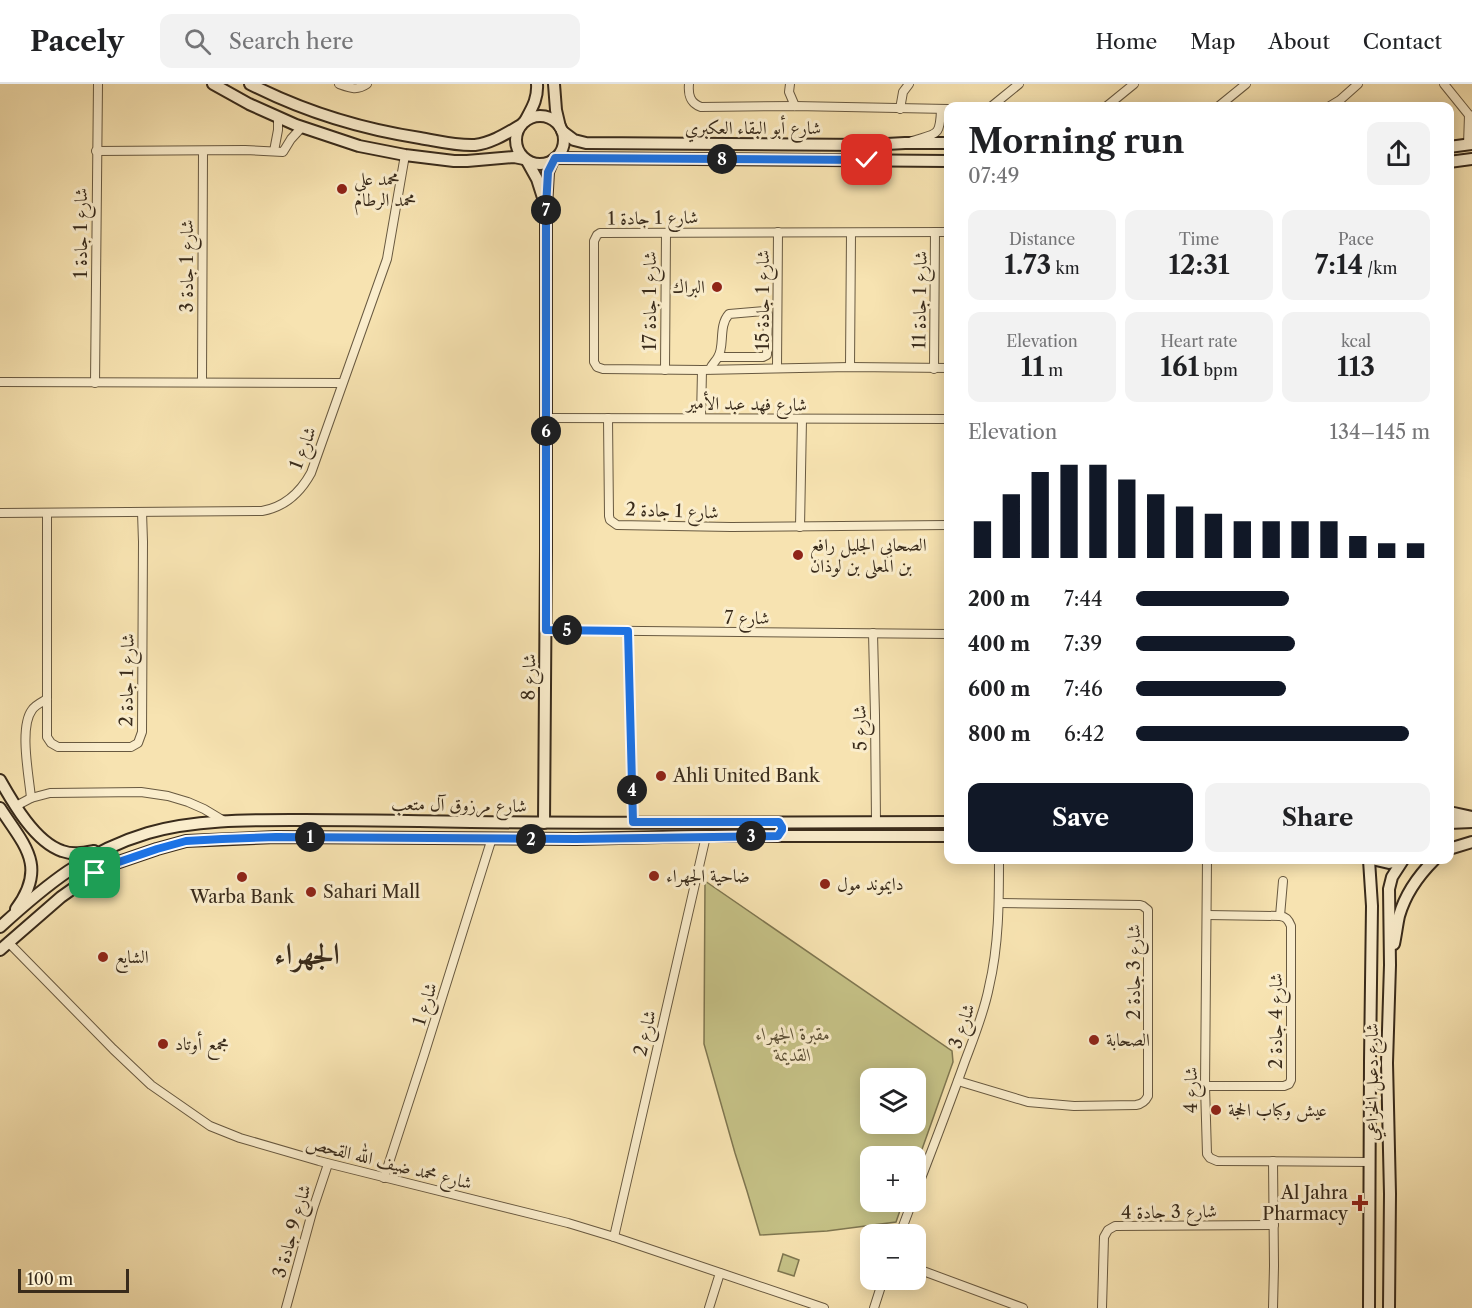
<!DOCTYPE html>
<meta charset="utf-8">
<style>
:root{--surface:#fff;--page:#f2f2f2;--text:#202124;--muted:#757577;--line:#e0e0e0;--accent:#111827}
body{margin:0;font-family:"Libre Caslon Text",Amiri,serif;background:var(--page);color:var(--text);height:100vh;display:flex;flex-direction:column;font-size:22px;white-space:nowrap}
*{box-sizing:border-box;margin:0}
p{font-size:20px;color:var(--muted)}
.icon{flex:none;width:33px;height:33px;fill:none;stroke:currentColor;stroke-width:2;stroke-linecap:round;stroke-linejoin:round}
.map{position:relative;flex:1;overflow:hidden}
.details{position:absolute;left:944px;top:18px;width:510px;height:762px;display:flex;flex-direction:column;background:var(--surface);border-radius:12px;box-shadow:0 3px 15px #0003}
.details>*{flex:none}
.tools{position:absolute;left:860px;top:984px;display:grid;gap:12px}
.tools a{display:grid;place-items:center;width:66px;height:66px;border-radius:12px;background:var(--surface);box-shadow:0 3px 15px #0003;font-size:30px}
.scale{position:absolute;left:18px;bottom:15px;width:111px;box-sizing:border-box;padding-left:6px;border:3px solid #392b1b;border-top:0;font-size:16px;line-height:21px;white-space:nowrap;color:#392b1b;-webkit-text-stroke:4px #faedcc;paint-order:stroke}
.pin{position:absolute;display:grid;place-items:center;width:51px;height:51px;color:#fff;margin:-26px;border-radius:12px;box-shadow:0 3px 9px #0006}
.km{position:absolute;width:30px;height:30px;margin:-15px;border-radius:50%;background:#222;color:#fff;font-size:16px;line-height:30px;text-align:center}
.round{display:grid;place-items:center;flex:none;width:63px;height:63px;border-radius:12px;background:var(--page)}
.headline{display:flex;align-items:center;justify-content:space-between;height:102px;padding:0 24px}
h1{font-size:33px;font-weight:800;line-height:45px}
.figures{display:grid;grid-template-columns:repeat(3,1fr);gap:9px;height:102px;padding:6px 24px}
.figures div{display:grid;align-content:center;border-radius:12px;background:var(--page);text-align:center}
.figures b{font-size:26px;font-weight:800}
.figures small{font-size:16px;font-weight:400}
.figures p{font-size:16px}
.chart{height:168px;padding:12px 24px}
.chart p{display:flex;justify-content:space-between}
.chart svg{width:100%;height:108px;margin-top:6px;stroke:var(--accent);stroke-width:6}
.action{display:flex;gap:12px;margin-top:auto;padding:12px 24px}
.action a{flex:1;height:69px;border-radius:12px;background:var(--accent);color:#fff;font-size:24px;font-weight:800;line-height:69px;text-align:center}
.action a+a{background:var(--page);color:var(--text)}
ul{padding:0 24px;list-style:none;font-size:20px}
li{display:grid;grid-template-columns:96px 72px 1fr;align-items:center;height:45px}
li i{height:15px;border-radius:8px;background:var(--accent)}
header{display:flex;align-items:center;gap:36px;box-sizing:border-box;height:84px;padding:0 30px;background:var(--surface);border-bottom:2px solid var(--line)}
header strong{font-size:28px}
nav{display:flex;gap:33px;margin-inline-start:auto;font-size:21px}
.search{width:420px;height:54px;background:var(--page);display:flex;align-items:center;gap:15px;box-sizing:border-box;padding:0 21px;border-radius:12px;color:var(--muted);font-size:22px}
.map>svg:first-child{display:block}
.green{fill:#c5c186;stroke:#7f7650;stroke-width:1.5;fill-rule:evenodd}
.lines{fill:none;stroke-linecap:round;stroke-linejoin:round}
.street-casing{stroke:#685940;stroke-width:10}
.secondary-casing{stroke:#392b1b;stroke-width:14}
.street{stroke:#faedcc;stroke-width:8}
.secondary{stroke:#faedcc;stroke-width:10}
.route-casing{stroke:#fff;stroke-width:12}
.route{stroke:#1a73e8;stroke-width:8}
.poi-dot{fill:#8f2418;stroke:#faedcc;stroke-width:2}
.labels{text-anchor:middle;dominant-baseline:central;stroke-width:6;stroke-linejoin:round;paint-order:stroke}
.street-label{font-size:18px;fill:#392b1b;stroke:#faedcc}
.poi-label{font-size:18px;fill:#392b1b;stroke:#faedcc;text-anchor:start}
.park-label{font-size:18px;font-style:italic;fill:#5c5036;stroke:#faedcc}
.town-label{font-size:30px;font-weight:bold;fill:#392b1b;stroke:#faedcc}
</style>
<header>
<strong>Pacely</strong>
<div class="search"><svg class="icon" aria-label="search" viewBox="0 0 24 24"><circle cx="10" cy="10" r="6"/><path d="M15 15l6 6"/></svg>Search here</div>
<nav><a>Home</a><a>Map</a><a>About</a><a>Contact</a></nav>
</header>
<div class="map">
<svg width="1472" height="1224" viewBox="0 0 1472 1224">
<rect width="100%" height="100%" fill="#f7e3b1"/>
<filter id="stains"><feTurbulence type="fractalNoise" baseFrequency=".00333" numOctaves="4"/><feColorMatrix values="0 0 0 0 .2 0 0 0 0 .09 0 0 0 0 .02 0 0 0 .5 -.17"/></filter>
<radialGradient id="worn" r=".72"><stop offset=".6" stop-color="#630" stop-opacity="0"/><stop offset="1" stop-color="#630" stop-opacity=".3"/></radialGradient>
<g class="green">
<path d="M 705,797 L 952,967 L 953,978 L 915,1085 L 915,1072 L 870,1072 L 870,1118 L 903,1118 L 896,1138 L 827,1147 L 760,1151 L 747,1107 L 735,1069 L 704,960 ZM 870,994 L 915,994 L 915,1040 L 870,1040 Z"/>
<path d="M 783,1170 L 799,1176 L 794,1192 L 778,1187 Z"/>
</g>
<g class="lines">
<defs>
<g id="street">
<path d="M 339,0 C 350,4 357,7 367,0"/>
<path d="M 689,0 C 688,11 690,19 701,23 L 795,22 L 948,25"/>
<path d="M 790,0 L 789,8 L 795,22"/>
<path d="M 1444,0 L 1469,31 L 1472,33"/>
<path d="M 992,22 L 1019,0"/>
<path d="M 1107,22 L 1134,0"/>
<path d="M 1219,22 L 1246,0"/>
<path d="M 1330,22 L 1340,16 L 1358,0"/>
<path d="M 900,25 L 903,8 L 909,0"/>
<path d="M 912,57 C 937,49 940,53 941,26"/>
<path d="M 1468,61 L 1469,31"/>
<path d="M 96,67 L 245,66 L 283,68 L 291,55 L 302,43"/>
<path d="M 274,67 L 278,46 L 278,34"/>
<path d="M 948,148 L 600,149 L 597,151 L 594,157 L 594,278 L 597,283 L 603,285 L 702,286 L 850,283 L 948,284"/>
<path d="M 850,283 L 851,149"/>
<path d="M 777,284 L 778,148"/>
<path d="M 710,285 C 712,280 716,277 718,273 C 725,262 718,242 729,230 L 765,227 L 768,230 L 767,271 L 763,273 L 719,273"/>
<path d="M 934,285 L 935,148"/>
<path d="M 665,286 L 666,149"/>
<path d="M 0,298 C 114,299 228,298 342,299"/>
<path d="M 202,298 L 203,67"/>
<path d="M 95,299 L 98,0"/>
<path d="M 546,334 L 948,335"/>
<path d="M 608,334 L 609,432 L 610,436 L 617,441 L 731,443 L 948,441"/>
<path d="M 701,334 L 702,286"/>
<path d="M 0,429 L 262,427 C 285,423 300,409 311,389 L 387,175 L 405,71"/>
<path d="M 47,429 L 47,653 L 51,659 L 58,663 L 131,663 L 138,659 L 142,648 L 143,458 L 142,428"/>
<path d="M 800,443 L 802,335"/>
<path d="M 546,546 L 948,550"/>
<path d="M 628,547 L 633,738"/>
<path d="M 873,549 L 875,631 L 876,738"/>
<path d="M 31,714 C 29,692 19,643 32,626 C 35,621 42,618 47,615"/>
<path d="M 16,722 L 31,714 L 50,709 L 141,708 L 168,712 L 188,718 L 204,725 L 224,737"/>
<path d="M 1207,776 L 1205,1002 L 1207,1070 L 1210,1074 L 1217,1077 L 1370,1078"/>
<path d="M 1280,832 L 1283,797"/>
<path d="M 8,858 L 113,965 L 151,1001 L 210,1042 L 240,1054 L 319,1077 L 568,1139 L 614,1153 L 824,1224"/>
<path d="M 958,997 L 1028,1018 L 1074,1022 L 1136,1021 C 1142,1020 1145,1018 1148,1012 L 1148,826 L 1143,822 L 1140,821 L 999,819"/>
<path d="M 1205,1002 L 1284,1002 L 1289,1000 L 1291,996 L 1291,842 C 1288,835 1286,833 1280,832 L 1207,831"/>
<path d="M 384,1094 L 424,971 L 492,754"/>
<path d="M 915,1110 C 932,1066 949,1022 965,977 C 974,953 984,929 989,903 C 999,861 999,818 999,776"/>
<path d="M 900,1150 L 912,1118"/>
<path d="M 614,1153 L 706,752"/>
<path d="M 915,1184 L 1023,1224"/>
<path d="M 286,1224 L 313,1125 L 328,1080"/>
<path d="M 709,1224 L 720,1189"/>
<path d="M 874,1224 L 883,1196"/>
<path d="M 1102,1224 L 1104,1153 L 1108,1146 L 1115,1142 L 1274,1141"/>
<path d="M 1273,1224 L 1274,1182 L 1273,1077"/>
</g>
<g id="secondary">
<path d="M 213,0 L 249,20 L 296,41 L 359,62 L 405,71 L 454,77 L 467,77 L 514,73 L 524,75"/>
<path d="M 250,0 C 303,27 361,45 420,54 C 438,57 457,62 475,61 C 492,59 507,49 521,41"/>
<path d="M 554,0 L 556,26 L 560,43"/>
<circle cx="540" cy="56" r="24"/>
<path d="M 525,37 C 532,24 538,15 537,0"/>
<path d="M 562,47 L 574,56 L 586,59 L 868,61 L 905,59 L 948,59"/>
<path d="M 1449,63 L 1472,60"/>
<path d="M 555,74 L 948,77"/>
<path d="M 527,77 L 537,95 L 544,117"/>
<path d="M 1449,78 L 1472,75"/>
<path d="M 0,696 C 13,719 35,758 62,767 C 73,771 83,769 94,767"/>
<path d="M 0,724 C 24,761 48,782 16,825"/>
<path d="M 1449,728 L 1472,733"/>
<path d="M 544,739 L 546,467 L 546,123 L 548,88 L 553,76"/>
<path d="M 1449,739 L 1472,738"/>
<path d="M 1449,765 L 1472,758"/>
<path d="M 1376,776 L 1389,779 L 1402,776"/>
<path d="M 0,843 C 46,801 87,767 148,749 C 197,735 253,736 304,736 C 360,736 416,737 471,738 C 630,740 789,738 948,738"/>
<path d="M 1394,860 C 1396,851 1397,841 1399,832 C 1405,811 1419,791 1434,776"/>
<path d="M 0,866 L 61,813 L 95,789 L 113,780 L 157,765 L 186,757 L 276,753 L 576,755 L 706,752 L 948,752"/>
<path d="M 1369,1224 L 1370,977 L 1372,822 L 1369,776"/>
<path d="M 1389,1224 L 1390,1110 L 1387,979 L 1390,881 L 1389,805 L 1392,793 L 1403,776"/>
</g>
</defs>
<use href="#street" class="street-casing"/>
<use href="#secondary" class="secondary-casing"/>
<use href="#street" class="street"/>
<use href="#secondary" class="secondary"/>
</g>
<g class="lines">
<defs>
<path id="route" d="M 95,789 L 113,780 L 157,765 L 186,757 L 222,755 L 276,753 L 576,755 L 778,752 L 782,746 L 782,743 L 779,738 L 633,738 L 628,547 L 546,546 L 546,123 L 548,88 L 555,74 L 563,74 L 867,76"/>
</defs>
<use href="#route" class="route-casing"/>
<use href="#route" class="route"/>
</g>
<g class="poi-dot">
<circle cx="342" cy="105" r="6"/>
<circle cx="717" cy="203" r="6"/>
<circle cx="798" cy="471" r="6"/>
<circle cx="661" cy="692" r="6"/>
<circle cx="654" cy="792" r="6"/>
<circle cx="242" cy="793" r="6"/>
<circle cx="825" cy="800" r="6"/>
<circle cx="311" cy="808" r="6"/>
<circle cx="103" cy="873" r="6"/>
<circle cx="1094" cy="956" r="6"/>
<circle cx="163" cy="960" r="6"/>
<circle cx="1216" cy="1026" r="6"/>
<path d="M1357 1110h6v6h6v6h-6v6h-6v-6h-6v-6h6z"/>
</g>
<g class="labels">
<g class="street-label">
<text x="753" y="44">شارع أبو البقاء العكبري</text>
<text transform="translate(653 134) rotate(-1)">شارع 1 جادة 1</text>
<text transform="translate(81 149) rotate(-90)">شارع 1 جادة 1</text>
<text transform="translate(187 182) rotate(-90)">شارع 1 جادة 3</text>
<text transform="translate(763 216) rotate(-90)">شارع 1 جادة 15</text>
<text transform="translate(920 216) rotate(-89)">شارع 1 جادة 11</text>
<text transform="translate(650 217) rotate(-90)">شارع 1 جادة 17</text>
<text transform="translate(747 320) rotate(1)">شارع فهد عبد الأمير</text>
<text transform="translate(303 364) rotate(-69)">شارع 1</text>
<text transform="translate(672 427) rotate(2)">شارع 1 جادة 2</text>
<text x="747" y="534">شارع 7</text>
<text transform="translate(529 593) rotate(-89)">شارع 8</text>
<text transform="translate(127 596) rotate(-89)">شارع 1 جادة 2</text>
<text transform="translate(860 644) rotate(-91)">شارع 5</text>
<text transform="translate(459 721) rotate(1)">شارع مرزوق آل متعب</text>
<text transform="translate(1134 888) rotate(-90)">شارع 3 جادة 2</text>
<text transform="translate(425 920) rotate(-73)">شارع 1</text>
<text transform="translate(1276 937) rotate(-90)">شارع 4 جادة 2</text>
<text transform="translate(962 942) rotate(-71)">شارع 3</text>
<text transform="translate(645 949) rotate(-77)">شارع 2</text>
<text transform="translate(1372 998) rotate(-90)">شارع دعبل الخزاعي</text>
<text transform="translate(1191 1006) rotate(-90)">شارع 4</text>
<text transform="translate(389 1079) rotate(14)">شارع محمد ضيف الله القحص</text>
<text transform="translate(1169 1128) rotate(-1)">شارع 3 جادة 4</text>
<text transform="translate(292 1147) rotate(-74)">شارع 9 جادة 3</text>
</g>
<g class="poi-label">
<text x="354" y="95">محمد علي<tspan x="354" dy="21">محمد الرطام</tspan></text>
<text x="705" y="203" text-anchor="end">البراك</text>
<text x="810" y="461">الصحابي الجليل رافع<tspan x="810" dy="21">بن المعلى بن لوذان</tspan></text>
<text x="673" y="692">Ahli United Bank</text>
<text x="666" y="792">ضاحية الجهراء</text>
<text x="837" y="800">دايموند مول</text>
<text x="323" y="808">Sahari Mall</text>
<text x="242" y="813" text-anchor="middle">Warba Bank</text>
<text x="115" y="873">الشايع</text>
<text x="1106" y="956">الصحابة</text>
<text x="175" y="960">مجمع أوتاد</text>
<text x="1228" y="1026">عيش وكباب الحجة</text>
<text x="1348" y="1109" text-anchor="end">Al Jahra<tspan x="1348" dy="21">Pharmacy</tspan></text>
</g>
<g class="park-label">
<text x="793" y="950">مقبرة الجهراء<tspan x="793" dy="21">القديمة</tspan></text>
</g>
<g class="town-label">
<text x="307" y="869">الجهراء</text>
</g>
</g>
<rect width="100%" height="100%" filter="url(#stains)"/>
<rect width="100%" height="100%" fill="url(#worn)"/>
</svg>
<div class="tools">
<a><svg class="icon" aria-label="layers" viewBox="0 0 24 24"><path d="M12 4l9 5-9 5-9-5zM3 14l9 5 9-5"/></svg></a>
<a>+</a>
<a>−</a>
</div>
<div class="scale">100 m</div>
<div class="pin" style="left:95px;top:789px;background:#1e9e55"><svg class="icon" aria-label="arrive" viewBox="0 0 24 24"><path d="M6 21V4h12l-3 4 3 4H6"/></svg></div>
<div class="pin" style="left:867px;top:76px;background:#d93025"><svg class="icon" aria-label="check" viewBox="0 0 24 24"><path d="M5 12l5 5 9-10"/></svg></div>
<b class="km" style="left:310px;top:753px">1</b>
<b class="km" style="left:531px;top:755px">2</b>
<b class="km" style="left:751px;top:752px">3</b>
<b class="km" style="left:632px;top:706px">4</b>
<b class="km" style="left:567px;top:546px">5</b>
<b class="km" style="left:546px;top:347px">6</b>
<b class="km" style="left:546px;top:126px">7</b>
<b class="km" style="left:722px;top:75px">8</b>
<section class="details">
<div class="headline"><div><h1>Morning run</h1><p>07:49</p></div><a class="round"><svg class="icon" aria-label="share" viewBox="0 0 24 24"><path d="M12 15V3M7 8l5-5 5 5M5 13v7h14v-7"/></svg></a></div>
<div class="figures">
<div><p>Distance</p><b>1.73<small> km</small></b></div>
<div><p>Time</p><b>12:31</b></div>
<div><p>Pace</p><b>7:14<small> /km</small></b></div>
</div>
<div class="figures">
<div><p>Elevation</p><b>11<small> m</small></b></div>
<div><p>Heart rate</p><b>161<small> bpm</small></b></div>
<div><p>kcal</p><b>113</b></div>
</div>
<div class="chart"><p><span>Elevation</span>134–145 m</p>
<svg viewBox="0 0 160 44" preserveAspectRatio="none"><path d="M5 44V29M15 44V18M25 44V9M35 44V6M45 44V6M55 44V12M65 44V18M75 44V23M85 44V26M95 44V29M105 44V29M115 44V29M125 44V29M135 44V35M145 44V38M155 44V38"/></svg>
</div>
<ul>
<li><b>200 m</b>7:44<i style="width:52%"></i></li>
<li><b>400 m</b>7:39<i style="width:54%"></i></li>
<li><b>600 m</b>7:46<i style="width:51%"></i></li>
<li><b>800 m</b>6:42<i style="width:93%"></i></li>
</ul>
<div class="action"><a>Save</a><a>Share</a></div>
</section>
</div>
